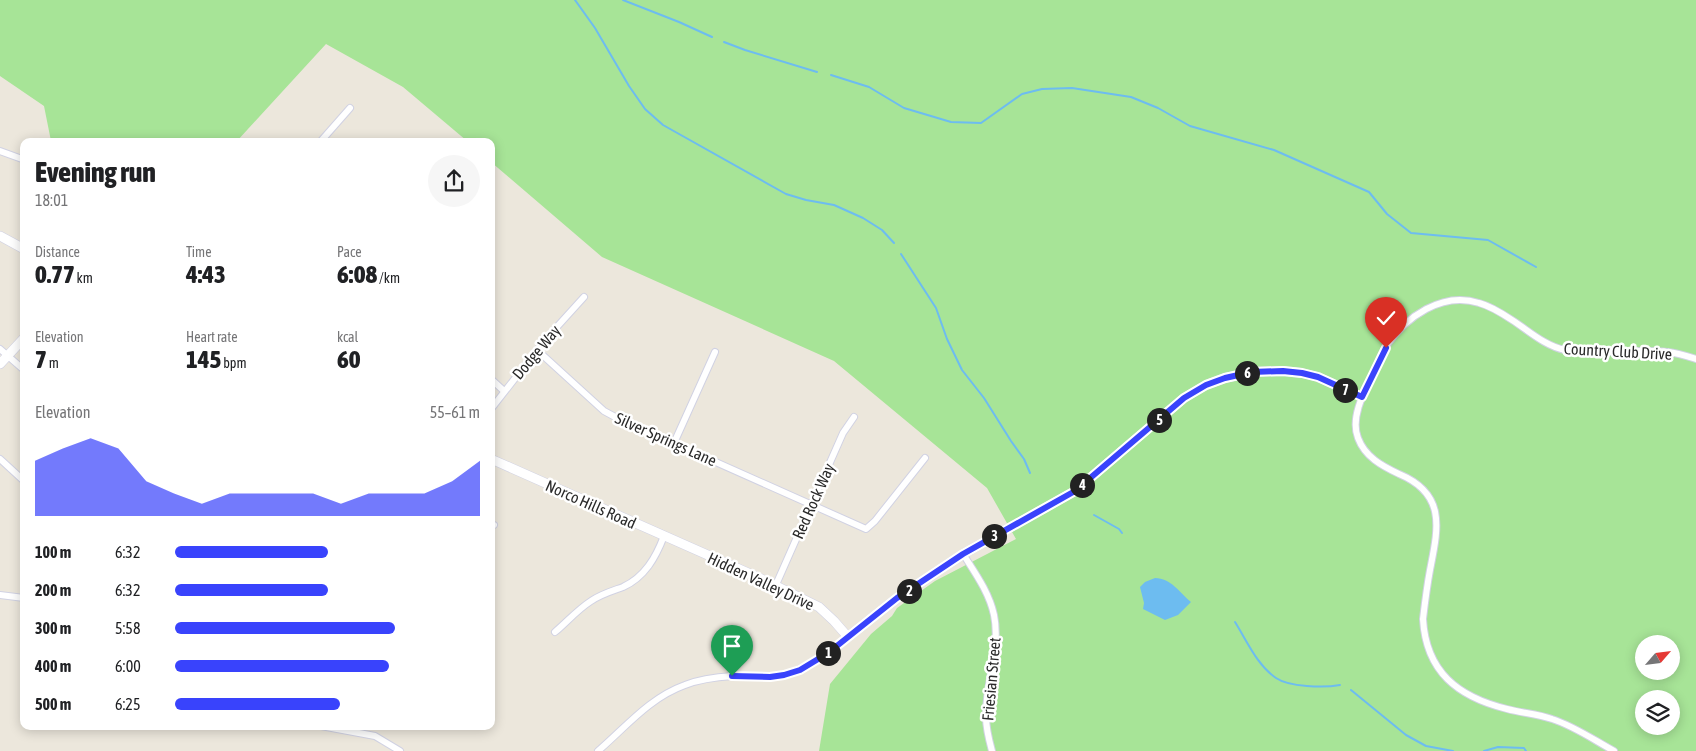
<!DOCTYPE html>
<meta charset="utf-8">
<style>
:root{--surface:#fff;--page:#f6f6f6;--text:#202124;--muted:#757577;--accent:#3943fc}
body{margin:0;font-family:"Asap Condensed",sans-serif;background:var(--page);color:var(--text);height:100vh;display:flex;flex-direction:column;font-size:19px;white-space:nowrap}
*{box-sizing:border-box;margin:0}
p{font-size:16px;color:var(--muted)}
.icon{flex:none;width:28px;height:28px;fill:none;stroke:currentColor;stroke-width:2;stroke-linecap:round;stroke-linejoin:round}
.map{position:relative;flex:1;overflow:hidden}
.details{position:absolute;left:20px;top:138px;width:475px;height:592px;display:flex;flex-direction:column;background:var(--surface);border-radius:10px;box-shadow:0 2px 12px #0003}
.details>*{flex:none}
.needle{width:32px;rotate:62deg}
.fabs{position:absolute;left:1635px;top:635px;display:grid;gap:10px}
.fabs a{display:grid;place-items:center;width:45px;height:45px;border-radius:50%;background:var(--surface);box-shadow:0 2px 12px #0003;font-size:25px}
.pin{position:absolute;display:grid;place-items:center;width:42px;height:42px;color:#fff;margin:-51px -21px;border-radius:50% 50% 50% 0;rotate:-45deg;box-shadow:0 0 5px #0007}
.pin .icon{rotate:45deg}
.km{position:absolute;width:25px;height:25px;margin:-12px;border-radius:50%;background:#222;color:#fff;font-size:14px;line-height:25px;text-align:center}
.round{display:grid;place-items:center;flex:none;width:52px;height:52px;border-radius:26px;background:var(--page)}
.overview{display:flex;align-items:center;justify-content:space-between;height:85px;padding:0 15px}
h1{font-size:28px;font-weight:800;line-height:38px}
.figures{display:grid;grid-template-columns:repeat(3,1fr);gap:8px;height:85px;padding:5px 15px}
.figures div{display:grid;align-content:center}
.figures b{font-size:25px;font-weight:800}
.figures small{font-size:14px;font-weight:400}
.figures p{font-size:14px}
.chart{height:140px;padding:10px 15px}
.chart p{display:flex;justify-content:space-between}
.chart svg{width:100%;height:90px;margin-top:5px;fill:var(--accent);opacity:.7}
ul{padding:0 15px;list-style:none;font-size:16px}
li{display:grid;grid-template-columns:80px 60px 1fr;align-items:center;height:38px}
li i{height:12px;border-radius:6px;background:var(--accent)}
.map>svg:first-child{display:block}
.green{fill:#a7e497;fill-rule:evenodd}
.water{fill:#6dbcf0}
.lines{fill:none;stroke-linecap:round;stroke-linejoin:round}
.stream{stroke:#6dbcf0;stroke-width:2}
.street-casing{stroke:#d1d2e3;stroke-width:8}
.secondary-casing{stroke:#d1d2e3;stroke-width:10}
.street{stroke:#fff;stroke-width:6}
.secondary{stroke:#fff;stroke-width:9}
.route-casing{stroke:#fff;stroke-width:10}
.route{stroke:#3943fc;stroke-width:6}
.labels{text-anchor:middle;dominant-baseline:central;stroke-width:5;stroke-linejoin:round;paint-order:stroke}
.street-label{font-size:16px;fill:#2a2a2a;stroke:#fff}
</style>
<div class="map">
<svg width="1696" height="751" viewBox="0 0 1696 751">
<rect width="100%" height="100%" fill="#ece7dc"/>
<path class="green" d="M 0,0 L 1696,0 L 1696,751 L 819,751 L 830,684 L 871,634 L 892,616 L 897,608 L 935,581 L 1016,539 L 987,488 L 834,361 L 602,257 L 491,162 L 491,141 L 467,141 L 403,87 L 326,44 L 237,141 L 51,141 L 44,106 L 0,76 ZM 1644,644 L 1671,644 L 1671,671 L 1644,671 ZM 1644,699 L 1671,699 L 1671,726 L 1644,726 Z"/>
<path class="water" d="M 1155,578 C 1171,578 1180,593 1191,602 L 1178,615 L 1165,620 L 1143,609 L 1144,603 L 1140,587 L 1145,582 Z"/>
<g class="lines">
<g class="stream">
<path d="M 575,0 L 595,28 L 629,86 L 645,109 L 663,125 L 786,194 L 806,200 L 834,205 L 863,218 L 882,230 L 894,243"/>
<path d="M 623,0 L 679,22 L 712,37"/>
<path d="M 724,42 L 745,50 L 817,72"/>
<path d="M 831,75 L 869,87 L 904,108 L 951,122 L 981,123 L 1022,94 L 1042,89 L 1072,88 L 1131,97 L 1158,108 L 1190,126 L 1274,150 L 1369,192 L 1387,214 L 1411,233 L 1488,240 L 1536,267"/>
<path d="M 901,254 L 936,308 L 947,339 L 962,370 L 984,398 L 1011,441 L 1024,459 L 1030,473"/>
<path d="M 1094,515 L 1119,529 L 1122,533"/>
<path d="M 1235,622 C 1247,641 1257,665 1276,678 C 1289,687 1324,688 1340,685"/>
<path d="M 1351,690 L 1406,735 L 1426,746 L 1453,751"/>
<path d="M 1484,751 L 1498,747 L 1524,748 L 1526,751"/>
</g>
<defs>
<g id="street">
<path d="M 321,141 L 350,108"/>
<path d="M 0,151 L 22,159"/>
<path d="M 0,349 L 24,370"/>
<path d="M 537,350 L 604,411 L 617,418 L 866,529 L 875,521 L 925,458"/>
<path d="M 491,379 L 504,391"/>
<path d="M 491,409 L 545,340 L 584,297"/>
<path d="M 674,443 L 715,352"/>
<path d="M 0,459 L 24,481"/>
<path d="M 491,524 L 494,525"/>
<path d="M 963,554 C 975,573 989,592 994,615 C 1001,649 985,683 986,717 C 986,729 989,740 992,751"/>
<path d="M 775,587 L 843,433 L 854,417"/>
<path d="M 0,595 L 24,598"/>
<path d="M 555,632 C 567,622 577,610 591,601 C 601,594 612,591 623,587 C 645,577 656,557 664,536"/>
<path d="M 321,726 L 375,736 L 400,751"/>
<path d="M 598,751 C 626,727 649,698 685,685 C 700,679 717,677 733,676 C 750,676 766,679 783,675 C 808,669 827,652 848,637"/>
<path d="M 1614,751 C 1594,740 1574,726 1552,719 C 1538,714 1522,713 1507,709 C 1458,697 1426,672 1423,619 C 1425,602 1427,586 1430,570 C 1438,529 1447,494 1399,474 C 1382,466 1365,457 1358,438 C 1350,418 1364,392 1373,374 C 1377,365 1381,355 1386,346 C 1406,317 1442,291 1479,303 C 1490,306 1503,314 1512,320 C 1529,331 1545,346 1565,350 C 1598,356 1633,348 1667,352 C 1677,353 1687,356 1696,359"/>
</g>
<g id="secondary">
<path d="M 0,236 L 24,249"/>
<path d="M 0,364 L 24,338"/>
<path d="M 491,459 L 764,580 L 819,607 L 834,621 L 848,637 L 897,598 L 963,554 L 1075,491 L 1184,398 L 1206,385 L 1225,378 L 1252,372 L 1283,371 L 1302,373 L 1318,377 L 1362,397"/>
</g>
</defs>
<use href="#street" class="street-casing"/>
<use href="#secondary" class="secondary-casing"/>
<use href="#street" class="street"/>
<use href="#secondary" class="secondary"/>
</g>
<g class="lines">
<defs>
<path id="route" d="M 732,676 L 770,677 L 784,675 L 800,670 L 828,653 L 897,598 L 963,554 L 1075,491 L 1184,398 L 1206,385 L 1225,378 L 1252,372 L 1283,371 L 1302,373 L 1318,377 L 1362,397 L 1386,348"/>
</defs>
<use href="#route" class="route-casing"/>
<use href="#route" class="route"/>
</g>
<g class="labels">
<g class="street-label">
<text transform="translate(1618 351) rotate(3)">Country Club Drive</text>
<text transform="translate(536 352) rotate(-50)">Dodge Way</text>
<text transform="translate(666 439) rotate(24)">Silver Springs Lane</text>
<text transform="translate(813 501) rotate(-66)">Red Rock Way</text>
<text transform="translate(591 504) rotate(24)">Norco Hills Road</text>
<text transform="translate(761 581) rotate(25)">Hidden Valley Drive</text>
<text transform="translate(991 679) rotate(-85)">Friesian Street</text>
</g>
</g>
</svg>
<div class="fabs">
<a><svg class="needle" viewBox="-14 -14 28 28"><path d="M0-13l5 13h-10z" fill="#e53935"/><path d="M0 13l5-13h-10z" fill="#757577"/></svg></a>
<a><svg class="icon" aria-label="layers" viewBox="0 0 24 24"><path d="M12 4l9 5-9 5-9-5zM3 14l9 5 9-5"/></svg></a>
</div>
<div class="pin" style="left:732px;top:676px;background:#1e9e55"><svg class="icon" aria-label="arrive" viewBox="0 0 24 24"><path d="M6 21V4h12l-3 4 3 4H6"/></svg></div>
<div class="pin" style="left:1386px;top:348px;background:#d93025"><svg class="icon" aria-label="check" viewBox="0 0 24 24"><path d="M5 12l5 5 9-10"/></svg></div>
<b class="km" style="left:828px;top:653px">1</b>
<b class="km" style="left:909px;top:591px">2</b>
<b class="km" style="left:994px;top:536px">3</b>
<b class="km" style="left:1082px;top:485px">4</b>
<b class="km" style="left:1159px;top:420px">5</b>
<b class="km" style="left:1247px;top:373px">6</b>
<b class="km" style="left:1345px;top:390px">7</b>
<section class="details">
<div class="overview"><div><h1>Evening run</h1><p>18:01</p></div><a class="round"><svg class="icon" aria-label="share" viewBox="0 0 24 24"><path d="M12 15V3M7 8l5-5 5 5M5 13v7h14v-7"/></svg></a></div>
<div class="figures">
<div><p>Distance</p><b>0.77<small> km</small></b></div>
<div><p>Time</p><b>4:43</b></div>
<div><p>Pace</p><b>6:08<small> /km</small></b></div>
</div>
<div class="figures">
<div><p>Elevation</p><b>7<small> m</small></b></div>
<div><p>Heart rate</p><b>145<small> bpm</small></b></div>
<div><p>kcal</p><b>60</b></div>
</div>
<div class="chart"><p><span>Elevation</span>55–61 m</p>
<svg viewBox="0 0 160 44" preserveAspectRatio="none"><path d="M0 44V17L10 11L20 6L30 11L40 27L50 33L60 38L70 33L80 33L90 33L100 33L110 38L120 33L130 33L140 33L150 27L160 17V44z"/></svg>
</div>
<ul>
<li><b>100 m</b>6:32<i style="width:50%"></i></li>
<li><b>200 m</b>6:32<i style="width:50%"></i></li>
<li><b>300 m</b>5:58<i style="width:72%"></i></li>
<li><b>400 m</b>6:00<i style="width:70%"></i></li>
<li><b>500 m</b>6:25<i style="width:54%"></i></li>
</ul>
</section>
</div>
